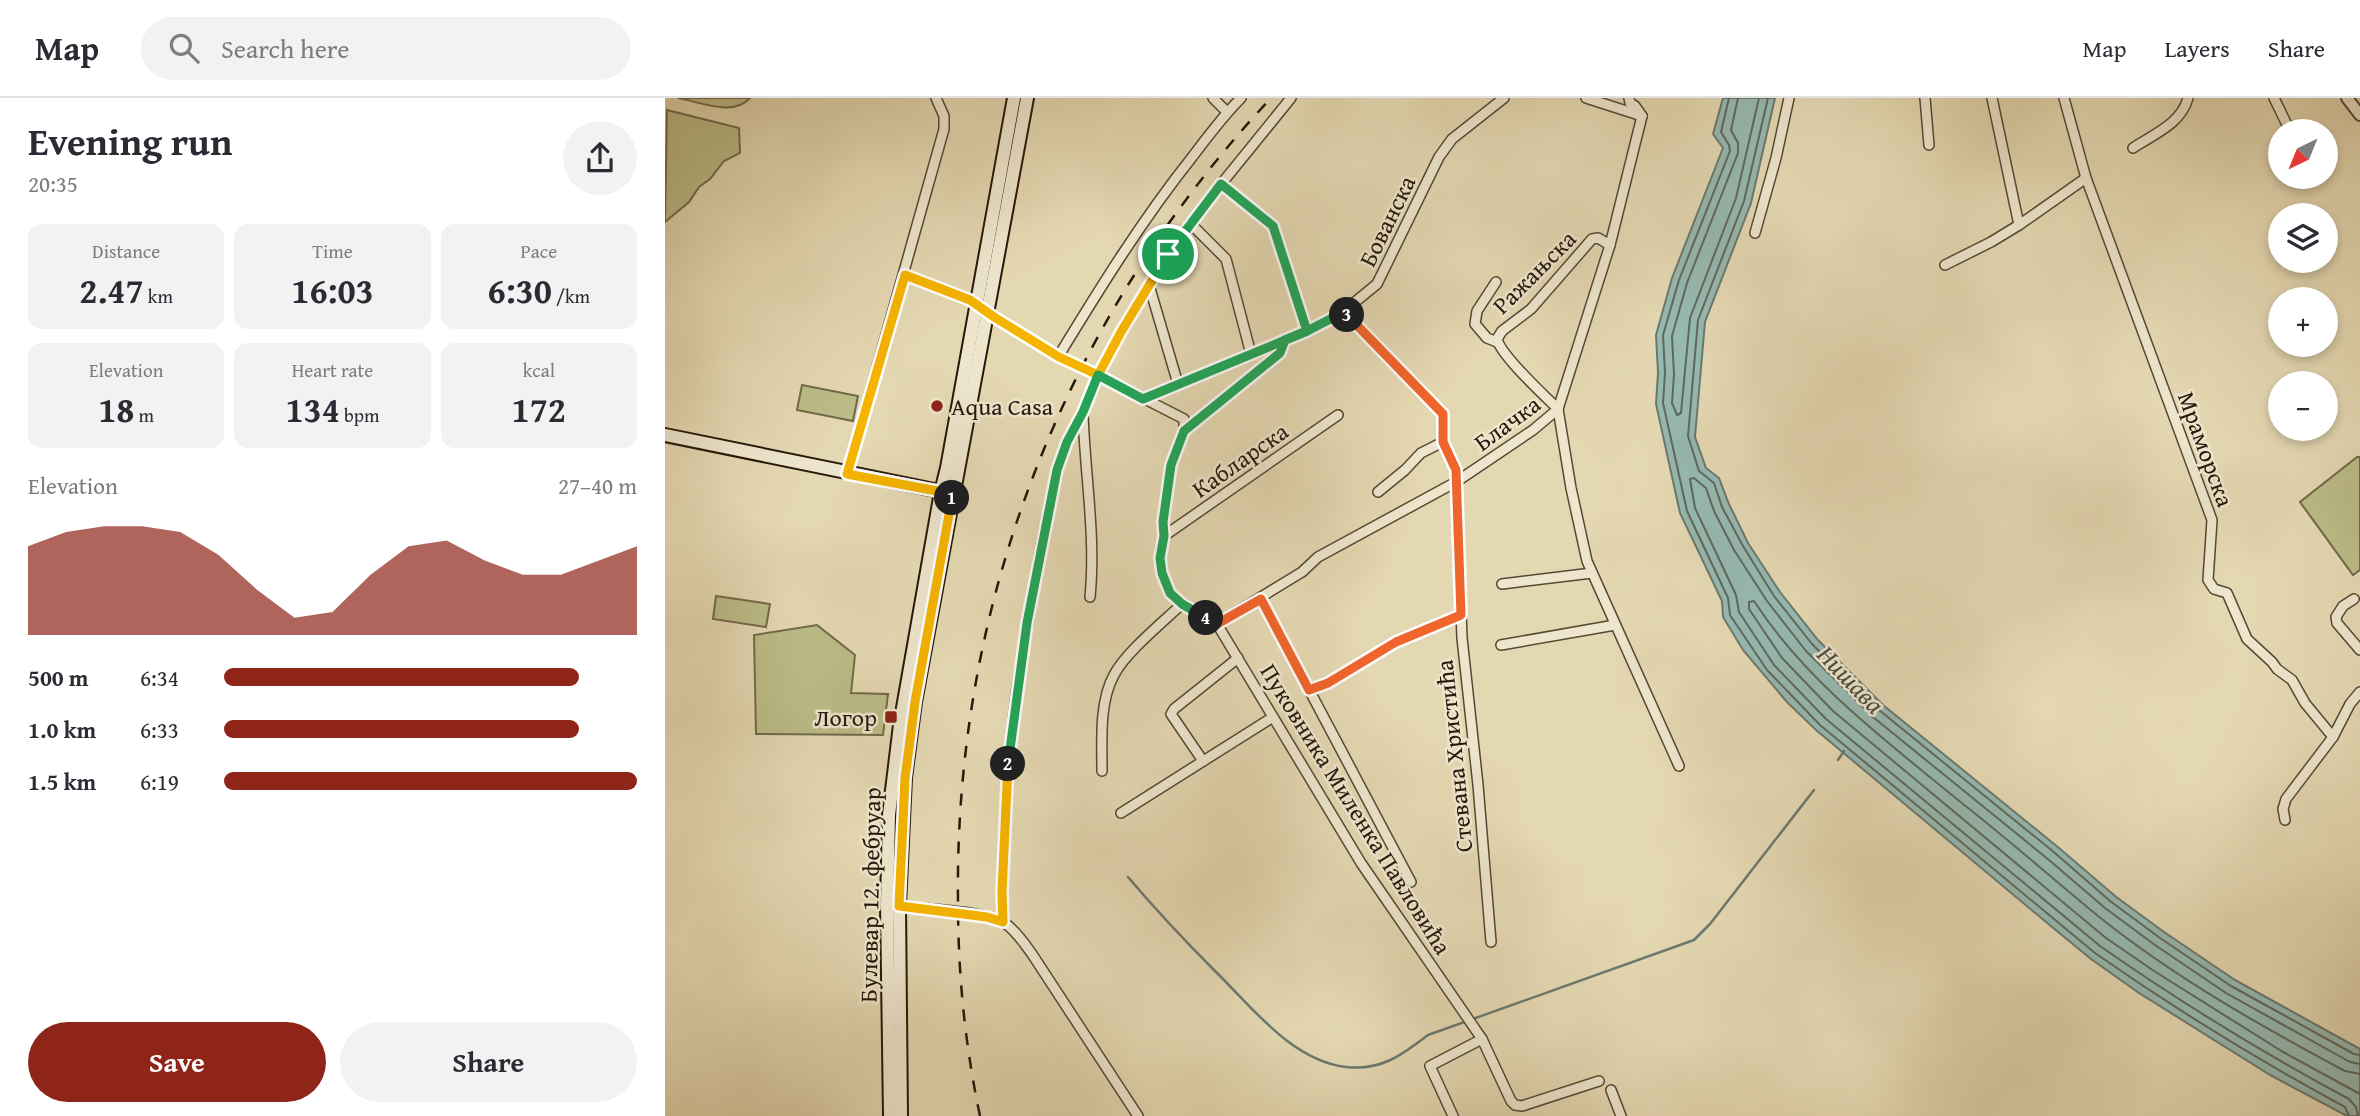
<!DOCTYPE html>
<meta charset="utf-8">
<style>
:root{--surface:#fff;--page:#f2f2f3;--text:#2b2b33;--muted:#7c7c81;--line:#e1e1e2;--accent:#8f2418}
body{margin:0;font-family:"Gentium Book Plus",serif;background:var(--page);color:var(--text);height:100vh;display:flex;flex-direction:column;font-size:26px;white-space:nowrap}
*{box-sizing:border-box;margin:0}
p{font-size:23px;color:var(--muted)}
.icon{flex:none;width:38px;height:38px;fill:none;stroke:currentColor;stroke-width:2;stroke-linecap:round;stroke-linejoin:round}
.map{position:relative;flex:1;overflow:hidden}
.drawer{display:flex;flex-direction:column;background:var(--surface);width:665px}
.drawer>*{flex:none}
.needle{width:46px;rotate:223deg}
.tools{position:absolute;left:1603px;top:21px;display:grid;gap:14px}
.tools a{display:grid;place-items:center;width:70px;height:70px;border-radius:50%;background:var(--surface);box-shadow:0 4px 10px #0003;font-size:35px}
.pin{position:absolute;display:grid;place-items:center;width:60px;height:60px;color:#fff;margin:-30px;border:4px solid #fff;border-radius:50%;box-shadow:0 2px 7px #0007}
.km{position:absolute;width:35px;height:35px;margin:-18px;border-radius:50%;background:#222;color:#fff;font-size:19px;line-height:35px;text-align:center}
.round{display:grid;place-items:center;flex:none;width:74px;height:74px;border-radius:37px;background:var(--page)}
.headline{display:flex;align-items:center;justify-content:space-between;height:119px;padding:0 28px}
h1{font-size:38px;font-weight:800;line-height:52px}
.stats{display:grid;grid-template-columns:repeat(3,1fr);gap:10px;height:119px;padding:7px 28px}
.stats div{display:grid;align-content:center;border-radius:14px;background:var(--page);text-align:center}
.stats b{font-size:35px;font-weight:800}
.stats small{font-size:19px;font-weight:400}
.stats p{font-size:19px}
.chart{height:196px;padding:14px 28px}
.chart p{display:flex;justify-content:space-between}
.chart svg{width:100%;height:126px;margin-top:7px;fill:var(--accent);opacity:.7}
.primary-button{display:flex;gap:14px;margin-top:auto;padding:14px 28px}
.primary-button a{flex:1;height:80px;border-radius:42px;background:var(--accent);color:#fff;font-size:28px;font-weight:800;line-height:80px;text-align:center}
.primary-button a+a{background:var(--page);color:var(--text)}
ul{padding:0 28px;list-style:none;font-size:23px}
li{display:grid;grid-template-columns:112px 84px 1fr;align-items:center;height:52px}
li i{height:18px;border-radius:9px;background:var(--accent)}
header{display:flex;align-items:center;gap:42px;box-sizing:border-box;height:98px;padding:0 35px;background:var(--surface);border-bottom:2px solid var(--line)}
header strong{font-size:33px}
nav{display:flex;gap:38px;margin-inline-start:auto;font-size:24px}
.search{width:490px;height:63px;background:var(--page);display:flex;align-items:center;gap:18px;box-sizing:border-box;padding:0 24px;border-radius:38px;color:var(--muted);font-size:26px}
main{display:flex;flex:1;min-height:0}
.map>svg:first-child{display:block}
.green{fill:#bbbc87;stroke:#716a49;stroke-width:2}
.water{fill:#96b9b1;stroke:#6a796f;stroke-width:2}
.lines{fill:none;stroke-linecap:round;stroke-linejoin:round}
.shore{stroke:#5e685e;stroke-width:2}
.stream{stroke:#6a796f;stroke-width:2.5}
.minor-casing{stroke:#564835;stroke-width:12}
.tertiary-casing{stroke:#564835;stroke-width:14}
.secondary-casing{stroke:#27180b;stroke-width:16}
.minor{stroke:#ede6cd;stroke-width:9}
.tertiary{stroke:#ede6cd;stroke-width:10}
.secondary{stroke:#ede6cd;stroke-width:12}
.rail{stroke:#27180b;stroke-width:2.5;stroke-dasharray:12 12;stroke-linecap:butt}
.split-1-casing{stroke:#fff;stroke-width:14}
.split-2-casing{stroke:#fff;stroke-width:14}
.split-3-casing{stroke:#fff;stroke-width:14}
.split-4-casing{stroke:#fff;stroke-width:14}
.split-5-casing{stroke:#fff;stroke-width:14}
.split-1{stroke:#f5b400;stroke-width:9}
.split-2{stroke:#f5b400;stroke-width:9}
.split-3{stroke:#22a559;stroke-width:9}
.split-4{stroke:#f0652b;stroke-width:9}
.split-5{stroke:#22a559;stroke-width:9}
.poi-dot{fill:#8f2418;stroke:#ede6cd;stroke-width:2.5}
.labels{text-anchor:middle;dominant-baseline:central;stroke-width:5;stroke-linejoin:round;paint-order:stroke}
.street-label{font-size:24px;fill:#27180b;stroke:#ede6cd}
.poi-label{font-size:24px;fill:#27180b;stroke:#ede6cd;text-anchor:start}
.water-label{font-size:26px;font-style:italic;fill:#4e5045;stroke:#ede6cd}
</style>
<header>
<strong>Map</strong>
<div class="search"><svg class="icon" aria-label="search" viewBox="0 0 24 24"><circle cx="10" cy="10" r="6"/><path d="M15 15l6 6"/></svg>Search here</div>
<nav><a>Map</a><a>Layers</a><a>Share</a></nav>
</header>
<main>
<section class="drawer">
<div class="headline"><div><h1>Evening run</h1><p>20:35</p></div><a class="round"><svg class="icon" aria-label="share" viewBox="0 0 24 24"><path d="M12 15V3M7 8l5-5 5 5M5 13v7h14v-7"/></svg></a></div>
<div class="stats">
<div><p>Distance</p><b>2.47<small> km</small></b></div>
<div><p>Time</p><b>16:03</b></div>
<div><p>Pace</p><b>6:30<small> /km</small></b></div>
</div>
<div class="stats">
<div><p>Elevation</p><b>18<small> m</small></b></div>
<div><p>Heart rate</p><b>134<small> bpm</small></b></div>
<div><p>kcal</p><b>172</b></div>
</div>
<div class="chart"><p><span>Elevation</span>27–40 m</p>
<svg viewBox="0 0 160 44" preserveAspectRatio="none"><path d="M0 44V13L10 8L20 6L30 6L40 8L50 16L60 28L70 38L80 36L90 23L100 13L110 11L120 18L130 23L140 23L150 18L160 13V44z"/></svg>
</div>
<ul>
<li><b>500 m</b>6:34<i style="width:86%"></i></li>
<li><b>1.0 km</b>6:33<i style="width:86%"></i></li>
<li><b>1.5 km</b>6:19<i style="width:100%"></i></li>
</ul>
<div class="primary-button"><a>Save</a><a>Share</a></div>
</section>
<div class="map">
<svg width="1695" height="1018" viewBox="0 0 1695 1018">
<rect width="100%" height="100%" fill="#e4d8b2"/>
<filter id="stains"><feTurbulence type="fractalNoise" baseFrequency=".00286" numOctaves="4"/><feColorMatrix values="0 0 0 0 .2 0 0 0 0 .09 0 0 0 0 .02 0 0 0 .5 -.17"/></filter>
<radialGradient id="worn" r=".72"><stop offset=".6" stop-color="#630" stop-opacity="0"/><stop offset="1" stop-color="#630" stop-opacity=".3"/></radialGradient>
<g class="green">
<path d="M 13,0 L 85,0 C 68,19 35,4 13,0 Z"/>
<path d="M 2,12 L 74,30 L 75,55 L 59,63 L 45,81 L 34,89 L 24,104 L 0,124 Z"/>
<path d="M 137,287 L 193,298 L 188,323 L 132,312 Z"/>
<path d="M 1692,359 L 1695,359 L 1695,472 L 1688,477 L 1635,404 Z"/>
<path d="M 51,498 L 105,506 L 101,529 L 48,521 Z"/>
<path d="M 152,527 L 190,557 L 186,595 L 223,596 L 218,637 L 91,636 L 89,537 Z"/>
</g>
<path class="water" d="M 1058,0 L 1110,0 L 1086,105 L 1040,224 L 1030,339 L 1041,370 L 1054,380 L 1064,406 L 1083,445 L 1115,494 L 1153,542 L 1218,607 L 1394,750 L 1450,798 L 1499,834 L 1570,882 L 1695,951 L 1695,1018 L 1682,1018 L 1605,977 L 1474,895 L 1426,861 L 1387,829 L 1151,632 L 1122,604 L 1078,552 L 1058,519 L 1057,503 L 1015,415 L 991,306 L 993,275 L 991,237 L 1007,180 L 1058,50 L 1048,36 Z"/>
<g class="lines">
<g class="shore">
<path d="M 1064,0 L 1056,34 L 1064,47 L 1065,53 L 1014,182 L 998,237 L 1000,275 L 998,305 L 1022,413 L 1063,500 L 1065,517 L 1102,572 L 1155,627 L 1430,855 C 1510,911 1593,962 1680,1009 L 1684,1018"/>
<path d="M 1073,0 L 1066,32 L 1073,45 L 1073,55 L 1022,185 L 1007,238 L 1009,276 L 1007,305 L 1012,317 L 1016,315 L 1025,220 L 1071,100 L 1094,0"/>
<path d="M 1103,0 L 1079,103 L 1033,222 L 1023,338 L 1034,373 L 1049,385 L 1057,409 L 1078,448 L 1109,498 L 1147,546 L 1214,612 L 1390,755 L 1445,803 L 1495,840 L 1566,888 L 1689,956 L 1695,957"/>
<path d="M 1695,976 L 1680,973 C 1594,927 1509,879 1433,818 C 1388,781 1344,742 1298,706 C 1224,645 1142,585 1089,503 L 1084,504 L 1084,511 L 1117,560 L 1168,613 L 1441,840 L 1489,873 L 1618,954 L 1695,996"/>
<path d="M 1693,1018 L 1691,1009 L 1684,1001 C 1598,955 1515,904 1435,848 L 1161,621 L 1109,567 L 1074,514 L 1071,497 L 1030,410 L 1025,381 L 1029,380 L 1041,390 L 1049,413 L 1069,452 L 1102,503 L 1141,553 L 1208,619 L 1384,762 L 1440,810 L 1490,847 L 1561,895 L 1685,964 L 1695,966"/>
</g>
<g class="stream">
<path d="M 1173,662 L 1179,653"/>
<path d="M 463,779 C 491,812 519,842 550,873 C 587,909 626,962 681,969 C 716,973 737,957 763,937 L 1029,842 L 1045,826 L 1149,692"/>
</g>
<defs>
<g id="minor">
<path d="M 548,0 L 562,14"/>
<path d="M 921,0 L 977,18"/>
<path d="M 964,0 L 965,5 L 970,8 L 977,18"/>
<path d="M 1260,0 L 1264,47"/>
<path d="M 1399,0 L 1421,80 L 1547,422 L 1543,482 L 1549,491 L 1562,495 L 1582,541 L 1607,564 L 1612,571 L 1627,582 L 1640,605 L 1668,639"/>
<path d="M 1609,0 L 1625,33"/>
<path d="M 1468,50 C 1489,36 1516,26 1523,0"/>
<path d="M 556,86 L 608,128 L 642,233"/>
<path d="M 525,125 L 561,161 L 586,256"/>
<path d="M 1354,127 L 1421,80"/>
<path d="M 1090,135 L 1111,60 L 1124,0"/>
<path d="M 1280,167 L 1326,144 L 1354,127 L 1327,0"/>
<path d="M 240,177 L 305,202 L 329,219 L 393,259 L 433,277 L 519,321 L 519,333 L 506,367 L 498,424 L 499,438 L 495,460 L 497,475 L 505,495 L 517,506 L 552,526"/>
<path d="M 831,184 L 812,213 L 810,226 L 822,240 L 832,244"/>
<path d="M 484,187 L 513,286"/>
<path d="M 679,213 L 778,316 L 778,344 L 791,372 L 797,540 L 813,687 L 826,844"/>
<path d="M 393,259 C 435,190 477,122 528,58 C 543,38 558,18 576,0"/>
<path d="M 479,301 L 642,233 L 679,213 L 712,186 L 774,59 L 787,41 L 839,0"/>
<path d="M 893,311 L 906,390 L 922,463 L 1014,668"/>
<path d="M 893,311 C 879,297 836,258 832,241 L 837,233 L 866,211 L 927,141 L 933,140 L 945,147"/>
<path d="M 418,316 C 420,377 431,438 425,499"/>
<path d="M 519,333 L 615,255 L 620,242"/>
<path d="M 182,376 L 279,31 L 279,18 L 271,0"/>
<path d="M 713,394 L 740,372 L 756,355 L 778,344"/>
<path d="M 499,438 L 673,317"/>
<path d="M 837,486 L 927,475"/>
<path d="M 596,501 L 746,784"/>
<path d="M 1689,501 L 1678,508 L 1671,519 L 1672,525 L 1695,552"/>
<path d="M 552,526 L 637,474 L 653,459 L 791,384 L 868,332 L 893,311 L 945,147 L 977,18"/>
<path d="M 552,526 L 696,765 L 817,941 L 846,1003 L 850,1007 L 857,1008 L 934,983"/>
<path d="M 836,547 L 950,527"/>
<path d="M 644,592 L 663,585 L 731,544 L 796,518"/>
<path d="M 538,663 L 506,616 L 509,611 L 573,560"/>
<path d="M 437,673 C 437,643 434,604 449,577 C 460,555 498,524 517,506"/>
<path d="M 456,715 L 608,619"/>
<path d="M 1620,722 L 1618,711 L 1621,701 L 1668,639 L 1685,606 L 1695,594"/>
<path d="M 231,808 C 258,811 321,812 341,826 C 352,834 359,845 367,856 L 473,1018"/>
<path d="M 338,824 L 337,794 L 344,655 L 352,590 L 376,448 L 392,372 L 402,344 L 418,315 L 443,257 L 503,156 L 540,106 L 626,0"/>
<path d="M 946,992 L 956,1018"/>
<path d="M 788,1018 L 765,968 L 817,941"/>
</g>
<path id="tertiary" d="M 1682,0 L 1695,17"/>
<g id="secondary">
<path d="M 0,337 L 284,395"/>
<path d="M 225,1018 L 222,807 L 224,717 L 235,627 L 276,394 L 282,370 L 349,0"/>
<path d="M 236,1018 L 234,808 L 240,680 L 250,604 L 362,0"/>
</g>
</defs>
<use href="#minor" class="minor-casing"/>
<use href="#tertiary" class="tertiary-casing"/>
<use href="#secondary" class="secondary-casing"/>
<use href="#minor" class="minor"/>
<use href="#tertiary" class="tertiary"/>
<use href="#secondary" class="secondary"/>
<path class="rail" d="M 315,1018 C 300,947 293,877 293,804 C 289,502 400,221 606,0"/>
</g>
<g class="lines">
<defs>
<path id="split-1" d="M 287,400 L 288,396 L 182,376 L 240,177 L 305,202 L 329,219 L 394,259 L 433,277 L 456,234 L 503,156"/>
<path id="split-2" d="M 287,400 L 250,604 L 240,680 L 234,808 L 322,819 L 338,824 L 337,794 L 343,666"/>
<path id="split-3" d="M 343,666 L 362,525 L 392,372 L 402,344 L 418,314 L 433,277 L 478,301 L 642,233 L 679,214 L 682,217"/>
<path id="split-4" d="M 541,520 L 552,526 L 596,501 L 644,592 L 663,585 L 731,544 L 796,517 L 791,372 L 778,344 L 778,316 L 682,217"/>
<path id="split-5" d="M 503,156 L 556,86 L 608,128 L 642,233 L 620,242 L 615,255 L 519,333 L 506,367 L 498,424 L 499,438 L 495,460 L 497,475 L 505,495 L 517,506 L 541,520"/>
</defs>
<use href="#split-1" class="split-1-casing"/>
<use href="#split-2" class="split-2-casing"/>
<use href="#split-3" class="split-3-casing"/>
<use href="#split-4" class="split-4-casing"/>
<use href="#split-5" class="split-5-casing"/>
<use href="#split-1" class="split-1"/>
<use href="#split-2" class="split-2"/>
<use href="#split-3" class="split-3"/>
<use href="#split-4" class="split-4"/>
<use href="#split-5" class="split-5"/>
</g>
<g class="poi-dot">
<circle cx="272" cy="308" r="7"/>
<rect x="219" y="612" width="14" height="14" rx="3.5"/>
</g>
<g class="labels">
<g class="street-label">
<text transform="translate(722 123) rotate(-64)">Бованска</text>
<text transform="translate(869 174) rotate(-45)">Ражањска</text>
<text transform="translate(842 325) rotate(-36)">Блачка</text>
<text transform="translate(1541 351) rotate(70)">Мраморска</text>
<text transform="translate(575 362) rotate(-35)">Кабларска</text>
<text transform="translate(789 658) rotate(-96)">Стевана Христића</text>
<text transform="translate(691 711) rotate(58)">Пуковника Миленка Павловића</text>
<text transform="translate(205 797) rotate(-89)">Булевар 12. фебруар</text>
</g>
<g class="poi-label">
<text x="286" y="308">Aqua Casa</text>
<text x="212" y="619" text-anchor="end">Логор</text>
</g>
<g class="water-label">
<text transform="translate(1186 581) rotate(46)">Нишава</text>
</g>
</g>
<rect width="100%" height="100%" filter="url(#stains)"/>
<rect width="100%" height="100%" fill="url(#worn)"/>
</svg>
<div class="tools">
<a><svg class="needle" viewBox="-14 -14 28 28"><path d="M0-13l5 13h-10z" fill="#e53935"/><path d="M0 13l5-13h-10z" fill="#7c7c81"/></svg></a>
<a><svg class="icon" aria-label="layers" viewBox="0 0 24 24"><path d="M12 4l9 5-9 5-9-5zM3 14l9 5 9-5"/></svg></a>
<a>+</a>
<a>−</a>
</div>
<div class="pin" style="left:503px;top:156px;background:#1e9e55"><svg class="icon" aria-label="arrive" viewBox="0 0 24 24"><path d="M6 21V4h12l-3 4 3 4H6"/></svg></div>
<b class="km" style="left:287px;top:400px">1</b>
<b class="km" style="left:343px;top:666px">2</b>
<b class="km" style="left:682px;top:217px">3</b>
<b class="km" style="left:541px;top:520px">4</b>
</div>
</main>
